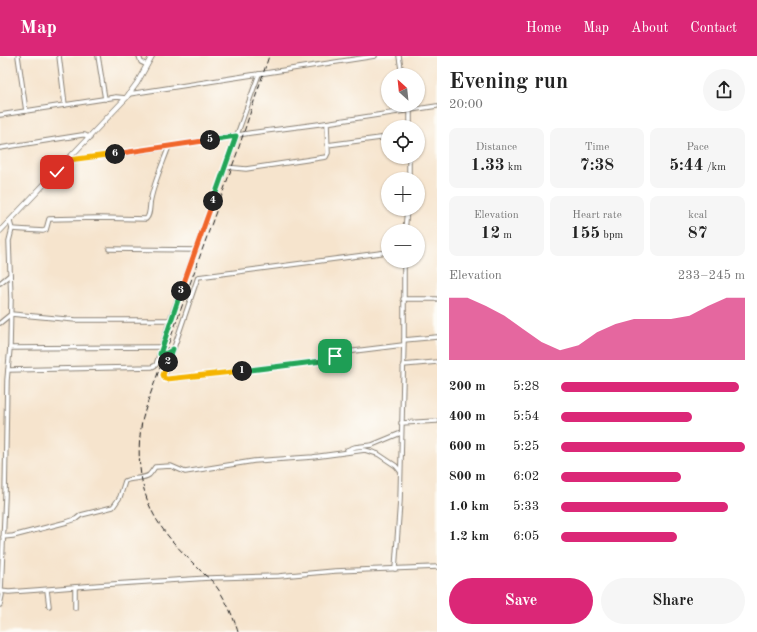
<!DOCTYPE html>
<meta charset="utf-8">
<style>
:root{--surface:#fff;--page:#f6f6f6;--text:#222;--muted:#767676;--accent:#db2777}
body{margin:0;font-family:"Old Standard TT",serif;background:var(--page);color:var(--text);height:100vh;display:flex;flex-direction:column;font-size:15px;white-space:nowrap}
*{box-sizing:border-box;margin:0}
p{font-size:13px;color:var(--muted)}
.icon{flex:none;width:22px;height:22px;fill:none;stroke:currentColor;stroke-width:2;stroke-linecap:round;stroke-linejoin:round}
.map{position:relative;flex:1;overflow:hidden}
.side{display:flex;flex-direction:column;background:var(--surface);width:320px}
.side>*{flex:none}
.needle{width:26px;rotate:333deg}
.controls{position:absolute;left:381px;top:12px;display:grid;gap:8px}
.controls a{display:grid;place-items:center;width:44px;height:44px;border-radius:50%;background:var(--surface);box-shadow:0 1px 3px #0004;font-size:20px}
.pin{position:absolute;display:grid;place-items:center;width:34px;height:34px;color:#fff;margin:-17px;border-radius:8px;box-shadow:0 2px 6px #0006}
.km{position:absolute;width:20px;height:20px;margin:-10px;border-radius:50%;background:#222;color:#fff;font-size:11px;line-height:20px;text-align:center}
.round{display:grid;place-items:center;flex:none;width:42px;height:42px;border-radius:21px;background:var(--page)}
.overview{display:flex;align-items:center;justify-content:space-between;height:68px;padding:0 12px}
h1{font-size:22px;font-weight:700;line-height:30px}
.metrics{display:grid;grid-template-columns:repeat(3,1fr);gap:6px;height:68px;padding:4px 12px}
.metrics div{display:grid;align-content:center;border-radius:8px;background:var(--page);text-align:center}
.metrics b{font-size:17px;font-weight:700}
.metrics small{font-size:11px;font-weight:400}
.metrics p{font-size:11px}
.chart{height:112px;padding:8px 12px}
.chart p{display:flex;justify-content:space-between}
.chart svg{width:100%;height:72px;margin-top:4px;fill:var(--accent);opacity:.7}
.action{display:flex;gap:8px;margin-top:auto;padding:8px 12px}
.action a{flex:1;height:46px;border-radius:24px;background:var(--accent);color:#fff;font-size:16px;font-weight:700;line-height:46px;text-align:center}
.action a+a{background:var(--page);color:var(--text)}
ul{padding:0 12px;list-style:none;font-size:13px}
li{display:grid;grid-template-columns:64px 48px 1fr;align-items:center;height:30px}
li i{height:10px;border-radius:5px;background:var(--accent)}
header{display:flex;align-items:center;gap:24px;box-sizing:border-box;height:56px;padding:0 20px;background:var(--accent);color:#fff}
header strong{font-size:19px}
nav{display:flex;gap:22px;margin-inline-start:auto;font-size:14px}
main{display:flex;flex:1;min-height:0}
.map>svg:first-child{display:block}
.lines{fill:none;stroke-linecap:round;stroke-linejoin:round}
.minor-casing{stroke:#898074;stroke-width:5.5}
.tertiary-casing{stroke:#898074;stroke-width:6}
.minor{stroke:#fff;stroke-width:3.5}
.tertiary{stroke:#fff;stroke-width:4.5}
.rail{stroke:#1c1c1c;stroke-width:1;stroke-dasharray:6 3;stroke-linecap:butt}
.split-1-casing{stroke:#fff;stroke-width:8}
.split-2-casing{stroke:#fff;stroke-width:8}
.split-3-casing{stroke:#fff;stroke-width:8}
.split-4-casing{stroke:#fff;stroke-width:8}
.split-5-casing{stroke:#fff;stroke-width:8}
.split-6-casing{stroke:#fff;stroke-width:8}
.split-7-casing{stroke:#fff;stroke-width:8}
.split-1{stroke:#22a559;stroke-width:5}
.split-2{stroke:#f5b400;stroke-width:5}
.split-3{stroke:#22a559;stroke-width:5}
.split-4{stroke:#f0652b;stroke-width:5}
.split-5{stroke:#22a559;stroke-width:5}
.split-6{stroke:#f0652b;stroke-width:5}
.split-7{stroke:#f5b400;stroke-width:5}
</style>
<header>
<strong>Map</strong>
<nav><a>Home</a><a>Map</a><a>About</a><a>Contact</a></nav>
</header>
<main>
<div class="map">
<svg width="437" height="576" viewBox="0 0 437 576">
<rect width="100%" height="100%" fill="#fdfcf7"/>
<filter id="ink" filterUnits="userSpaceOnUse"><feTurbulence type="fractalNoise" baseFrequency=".025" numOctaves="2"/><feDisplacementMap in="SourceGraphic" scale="8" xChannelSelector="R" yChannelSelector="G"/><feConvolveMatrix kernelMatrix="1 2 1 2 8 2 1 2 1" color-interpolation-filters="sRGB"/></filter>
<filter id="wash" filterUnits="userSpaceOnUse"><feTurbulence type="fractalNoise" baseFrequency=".012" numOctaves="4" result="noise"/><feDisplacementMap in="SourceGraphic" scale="16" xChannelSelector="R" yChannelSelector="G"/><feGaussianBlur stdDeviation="0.9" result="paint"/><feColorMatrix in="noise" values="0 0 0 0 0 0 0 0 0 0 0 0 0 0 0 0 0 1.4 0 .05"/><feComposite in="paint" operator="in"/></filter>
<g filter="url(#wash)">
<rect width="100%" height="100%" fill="#f6e4cd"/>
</g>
<g filter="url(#ink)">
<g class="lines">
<defs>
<g id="minor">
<path d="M 18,0 L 26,55"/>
<path d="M 59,0 L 65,49"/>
<path d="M 98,0 L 105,43"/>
<path d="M 139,0 L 141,6 L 147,9"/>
<path d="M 399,0 L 402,19"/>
<path d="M 129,38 L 375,0"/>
<path d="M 409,49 L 410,54 L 410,71"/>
<path d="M 0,59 L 116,41 L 126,42"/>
<path d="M 327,89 L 388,81"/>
<path d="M 0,92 L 82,79 L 85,79 L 90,82"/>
<path d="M 409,101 L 409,123"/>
<path d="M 69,104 L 141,95 L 250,77 L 319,68 L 437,50"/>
<path d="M 225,111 L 246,113 L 326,101 L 328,97 L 327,67"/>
<path d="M 12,173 L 43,175 L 46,174 L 49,163 L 98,162 L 146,163 C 151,159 149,149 151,142 C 155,124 163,107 169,90"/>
<path d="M 405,175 L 407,153"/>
<path d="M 109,193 L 196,194"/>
<path d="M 388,196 L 198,221 L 164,321 L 167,323 L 190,321 L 320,305 L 334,303 L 338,297 L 403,289"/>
<path d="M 0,227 L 10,219"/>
<path d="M 403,243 L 437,243"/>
<path d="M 0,267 L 11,258 L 76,264 L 170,264"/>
<path d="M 404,284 L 437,281"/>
<path d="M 10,292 L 162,291"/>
<path d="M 160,298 L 165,298 L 172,294"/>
<path d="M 403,309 L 437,306"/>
<path d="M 8,314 L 152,311 L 156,309 L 170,264 L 259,18"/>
<path d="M 401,367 L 437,365"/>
<path d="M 347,394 L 355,391 L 372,389 L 401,377"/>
<path d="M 3,481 L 13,480 L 67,466 L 76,463 L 81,459 L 113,451 L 120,441 L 125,425 C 131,422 144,423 149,419 C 151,417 153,414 155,411 L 171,410 L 185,416 L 254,405 L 313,401 L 365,394 L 378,398 L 396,410 L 400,415"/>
<path d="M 395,513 L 400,445 L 404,284 L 404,205"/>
<path d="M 75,531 L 75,552"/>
<path d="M 47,534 L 49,550"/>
<path d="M 0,535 L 9,536 L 37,534 L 98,529 L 209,522 L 279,520 L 335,515 L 437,511"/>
<path d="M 0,549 L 2,539 L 1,535 L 5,441 L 7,324 L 10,292 L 11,243 L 9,185 L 12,173 L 10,166"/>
</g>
<path id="tertiary" d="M 0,175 L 126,42 L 137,27 L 152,0"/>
</defs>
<use href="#minor" class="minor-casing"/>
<use href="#tertiary" class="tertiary-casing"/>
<use href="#minor" class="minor"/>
<use href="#tertiary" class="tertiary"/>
<path class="rail" d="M 238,576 C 233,559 220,529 205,519 C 189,503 172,487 160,469 C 141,441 136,405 141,372 C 142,362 146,352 149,342 L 237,97 L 269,0"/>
</g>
</g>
<g class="lines" filter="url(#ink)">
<defs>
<path id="split-1" d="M 242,315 L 330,304 L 334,303 L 335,300"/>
<path id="split-2" d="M 168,306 L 163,319 L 165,323 L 167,323 L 242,315"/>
<path id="split-3" d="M 168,306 L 173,293 C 169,297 166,298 160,298 L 181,235"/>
<path id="split-4" d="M 181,235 L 213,145"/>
<path id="split-5" d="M 210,84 L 236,80 L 213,145"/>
<path id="split-6" d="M 115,98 L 210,84"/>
<path id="split-7" d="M 57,116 L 69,104 L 115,98"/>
</defs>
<use href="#split-1" class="split-1-casing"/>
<use href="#split-2" class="split-2-casing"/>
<use href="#split-3" class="split-3-casing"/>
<use href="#split-4" class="split-4-casing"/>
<use href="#split-5" class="split-5-casing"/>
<use href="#split-6" class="split-6-casing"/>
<use href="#split-7" class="split-7-casing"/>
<use href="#split-1" class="split-1"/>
<use href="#split-2" class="split-2"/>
<use href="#split-3" class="split-3"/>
<use href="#split-4" class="split-4"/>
<use href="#split-5" class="split-5"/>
<use href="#split-6" class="split-6"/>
<use href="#split-7" class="split-7"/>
</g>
</svg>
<div class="controls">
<a><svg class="needle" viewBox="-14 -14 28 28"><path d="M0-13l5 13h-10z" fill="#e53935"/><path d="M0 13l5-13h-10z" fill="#767676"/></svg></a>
<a><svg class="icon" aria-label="locate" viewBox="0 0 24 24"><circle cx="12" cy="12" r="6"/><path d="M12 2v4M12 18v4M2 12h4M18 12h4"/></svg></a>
<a>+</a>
<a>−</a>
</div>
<div class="pin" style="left:335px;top:300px;background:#1e9e55"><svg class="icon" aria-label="arrive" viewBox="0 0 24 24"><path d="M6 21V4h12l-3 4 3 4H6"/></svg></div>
<div class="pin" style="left:57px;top:116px;background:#d93025"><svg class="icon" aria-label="check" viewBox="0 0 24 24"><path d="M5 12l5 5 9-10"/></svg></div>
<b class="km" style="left:242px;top:315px">1</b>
<b class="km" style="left:168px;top:306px">2</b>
<b class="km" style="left:181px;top:235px">3</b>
<b class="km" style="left:213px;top:145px">4</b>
<b class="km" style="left:210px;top:84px">5</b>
<b class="km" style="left:115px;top:98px">6</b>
</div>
<section class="side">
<div class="overview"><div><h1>Evening run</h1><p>20:00</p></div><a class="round"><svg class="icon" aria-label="share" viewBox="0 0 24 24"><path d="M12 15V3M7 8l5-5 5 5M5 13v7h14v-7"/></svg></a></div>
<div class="metrics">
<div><p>Distance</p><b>1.33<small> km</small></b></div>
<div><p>Time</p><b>7:38</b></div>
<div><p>Pace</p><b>5:44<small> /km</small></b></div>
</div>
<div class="metrics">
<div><p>Elevation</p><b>12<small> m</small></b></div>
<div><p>Heart rate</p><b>155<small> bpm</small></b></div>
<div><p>kcal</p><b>87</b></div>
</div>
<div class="chart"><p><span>Elevation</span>233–245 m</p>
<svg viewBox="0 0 160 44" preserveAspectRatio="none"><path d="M0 44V6L10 6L20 11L30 17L40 25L50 33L60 38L70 35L80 27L90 22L100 19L110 19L120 19L130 17L140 11L150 6L160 6V44z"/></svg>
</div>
<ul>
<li><b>200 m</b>5:28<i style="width:97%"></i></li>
<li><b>400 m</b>5:54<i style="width:71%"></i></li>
<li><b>600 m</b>5:25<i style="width:100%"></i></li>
<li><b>800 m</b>6:02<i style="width:65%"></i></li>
<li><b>1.0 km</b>5:33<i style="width:91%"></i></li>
<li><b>1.2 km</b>6:05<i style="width:63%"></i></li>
</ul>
<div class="action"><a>Save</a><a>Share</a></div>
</section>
</main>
